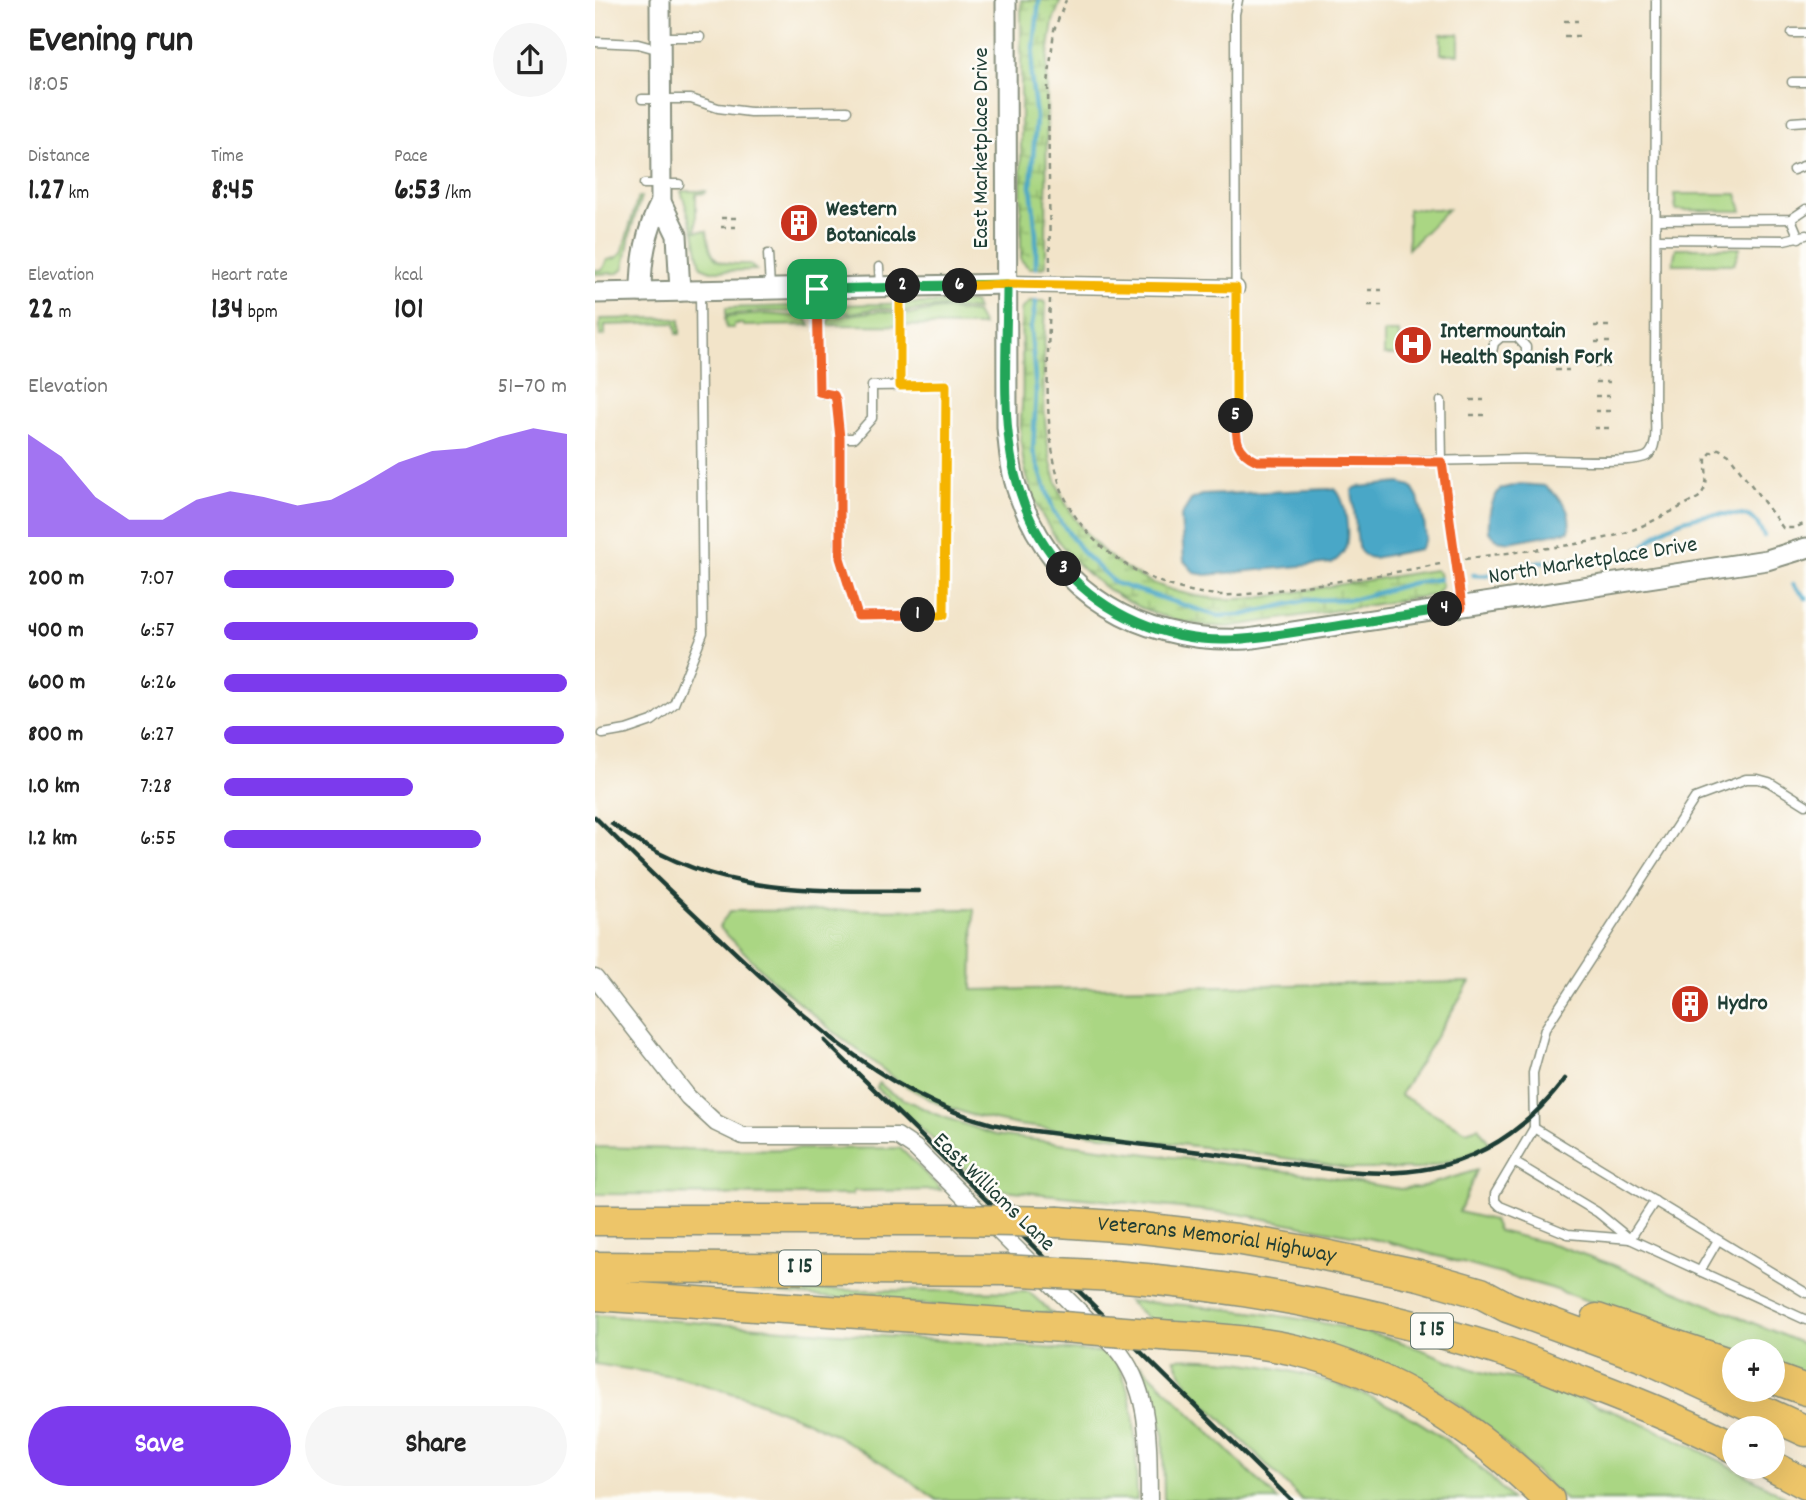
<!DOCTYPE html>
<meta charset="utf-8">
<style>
:root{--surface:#fff;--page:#f6f6f6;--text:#222;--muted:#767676;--accent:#7c3aed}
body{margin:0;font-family:Dekko,sans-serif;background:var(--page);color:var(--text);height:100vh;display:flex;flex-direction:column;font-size:26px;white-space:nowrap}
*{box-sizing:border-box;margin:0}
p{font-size:23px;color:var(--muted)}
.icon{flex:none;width:38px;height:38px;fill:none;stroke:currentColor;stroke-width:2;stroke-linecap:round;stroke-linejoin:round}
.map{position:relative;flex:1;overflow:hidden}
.details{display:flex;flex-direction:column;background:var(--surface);width:595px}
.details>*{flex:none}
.buttons{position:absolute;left:1127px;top:1339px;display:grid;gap:14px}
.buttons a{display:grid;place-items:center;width:63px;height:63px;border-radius:50%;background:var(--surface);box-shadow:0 7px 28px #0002;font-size:35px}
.pin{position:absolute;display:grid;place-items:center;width:60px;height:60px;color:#fff;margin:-30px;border-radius:14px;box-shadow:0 4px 10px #0006}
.km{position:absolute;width:35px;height:35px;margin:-18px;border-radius:50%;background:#222;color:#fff;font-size:19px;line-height:35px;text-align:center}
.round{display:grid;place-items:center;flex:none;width:74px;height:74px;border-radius:37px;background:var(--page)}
.headline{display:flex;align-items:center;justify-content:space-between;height:119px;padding:0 28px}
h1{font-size:38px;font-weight:800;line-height:52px}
.figures{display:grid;grid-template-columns:repeat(3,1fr);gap:10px;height:119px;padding:7px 28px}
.figures div{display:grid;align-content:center}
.figures b{font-size:30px;font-weight:800}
.figures small{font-size:19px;font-weight:400}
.figures p{font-size:19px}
.chart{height:196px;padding:14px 28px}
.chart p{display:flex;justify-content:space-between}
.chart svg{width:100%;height:126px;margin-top:7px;fill:var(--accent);opacity:.7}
.primary-button{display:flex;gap:14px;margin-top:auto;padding:14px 28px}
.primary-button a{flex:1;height:80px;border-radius:42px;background:var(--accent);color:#fff;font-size:28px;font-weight:800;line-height:80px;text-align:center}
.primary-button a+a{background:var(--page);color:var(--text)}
ul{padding:0 28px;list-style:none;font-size:23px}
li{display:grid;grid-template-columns:112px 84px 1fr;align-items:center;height:52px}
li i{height:18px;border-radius:9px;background:var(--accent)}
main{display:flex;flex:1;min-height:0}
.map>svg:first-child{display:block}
.green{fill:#aad683;stroke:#648a5c;stroke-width:2}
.wetland{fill:url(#wetland-marsh);stroke:#648a5c;stroke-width:2}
.water{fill:#48a7c7;stroke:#34727e;stroke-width:2}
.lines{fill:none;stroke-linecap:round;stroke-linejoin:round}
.stream{stroke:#48a7c7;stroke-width:4.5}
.service-casing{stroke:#88907e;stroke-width:11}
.minor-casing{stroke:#88907e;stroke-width:19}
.tertiary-casing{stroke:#88907e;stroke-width:23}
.motorway-casing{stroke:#88907e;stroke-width:33}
.path{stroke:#88907e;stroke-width:2.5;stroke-dasharray:5 5;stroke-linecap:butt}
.service{stroke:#fff;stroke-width:8}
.minor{stroke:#fff;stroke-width:16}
.tertiary{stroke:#fff;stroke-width:19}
.motorway{stroke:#edc569;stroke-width:30}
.rail{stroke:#1f3d34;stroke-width:4.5}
.motorway-bridge-casing{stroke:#88907e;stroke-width:33;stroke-linecap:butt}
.motorway-bridge{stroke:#edc569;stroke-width:30}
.split-1-casing{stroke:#fff;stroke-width:14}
.split-2-casing{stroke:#fff;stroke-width:14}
.split-3-casing{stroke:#fff;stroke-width:14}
.split-4-casing{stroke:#fff;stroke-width:14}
.split-5-casing{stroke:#fff;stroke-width:14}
.split-6-casing{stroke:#fff;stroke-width:14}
.split-7-casing{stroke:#fff;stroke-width:14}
.split-1{stroke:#f0652b;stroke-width:9}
.split-2{stroke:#f5b400;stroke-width:9}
.split-3{stroke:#22a559;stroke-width:9}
.split-4{stroke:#22a559;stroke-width:9}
.split-5{stroke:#f0652b;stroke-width:9}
.split-6{stroke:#f5b400;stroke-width:9}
.split-7{stroke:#22a559;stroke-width:9}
.labels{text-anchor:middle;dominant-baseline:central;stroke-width:5;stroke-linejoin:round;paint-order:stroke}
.shield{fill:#fdfcf7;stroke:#62766e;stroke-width:2}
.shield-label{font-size:21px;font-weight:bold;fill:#1f3d34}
.street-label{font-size:23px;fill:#1f3d34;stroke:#fdfcf7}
.poi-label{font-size:23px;font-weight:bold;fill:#1f3d34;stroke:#fdfcf7;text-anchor:start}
</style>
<main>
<section class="details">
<div class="headline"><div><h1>Evening run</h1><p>18:05</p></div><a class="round"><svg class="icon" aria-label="share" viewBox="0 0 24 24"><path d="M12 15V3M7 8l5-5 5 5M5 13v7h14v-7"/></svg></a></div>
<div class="figures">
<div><p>Distance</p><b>1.27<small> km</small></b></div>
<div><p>Time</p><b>8:45</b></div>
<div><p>Pace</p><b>6:53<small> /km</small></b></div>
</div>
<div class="figures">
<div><p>Elevation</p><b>22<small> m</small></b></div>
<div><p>Heart rate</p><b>134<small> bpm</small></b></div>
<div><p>kcal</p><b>101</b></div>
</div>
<div class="chart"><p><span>Elevation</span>51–70 m</p>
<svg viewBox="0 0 160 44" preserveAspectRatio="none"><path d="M0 44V8L10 16L20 30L30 38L40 38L50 31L60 28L70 30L80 33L90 31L100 25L110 18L120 14L130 13L140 9L150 6L160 8V44z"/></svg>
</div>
<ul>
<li><b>200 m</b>7:07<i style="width:67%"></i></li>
<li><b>400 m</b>6:57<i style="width:74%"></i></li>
<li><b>600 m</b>6:26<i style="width:100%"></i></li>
<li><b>800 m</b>6:27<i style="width:99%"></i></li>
<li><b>1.0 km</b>7:28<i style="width:55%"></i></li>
<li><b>1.2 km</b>6:55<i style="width:75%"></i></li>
</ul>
<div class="primary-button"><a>Save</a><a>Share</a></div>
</section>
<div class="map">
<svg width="1211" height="1500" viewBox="0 0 1211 1500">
<defs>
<pattern id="wetland-marsh" width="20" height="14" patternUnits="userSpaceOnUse" patternTransform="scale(1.75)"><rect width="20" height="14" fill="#aad683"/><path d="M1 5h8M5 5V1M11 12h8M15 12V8" fill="none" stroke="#8aaf6c"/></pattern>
</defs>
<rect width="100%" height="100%" fill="#fdfcf7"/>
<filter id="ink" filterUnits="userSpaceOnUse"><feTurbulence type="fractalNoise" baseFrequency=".0143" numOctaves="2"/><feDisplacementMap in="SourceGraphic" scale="14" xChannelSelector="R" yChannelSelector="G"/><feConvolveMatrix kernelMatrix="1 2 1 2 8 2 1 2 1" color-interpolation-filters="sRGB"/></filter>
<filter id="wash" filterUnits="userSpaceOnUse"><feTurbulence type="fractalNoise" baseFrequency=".00686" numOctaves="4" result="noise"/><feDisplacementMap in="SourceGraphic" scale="28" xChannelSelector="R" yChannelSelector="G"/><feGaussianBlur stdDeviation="1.57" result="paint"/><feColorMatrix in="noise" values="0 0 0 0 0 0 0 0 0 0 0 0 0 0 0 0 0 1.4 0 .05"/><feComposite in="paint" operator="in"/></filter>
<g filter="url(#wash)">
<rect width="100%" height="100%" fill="#f2e4c9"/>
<g class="green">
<rect x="846" y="34" width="18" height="20"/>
<path d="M 86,191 L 111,191 L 110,193 L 101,194 L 101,231 L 112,231 C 116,264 122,264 154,264 L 161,270 L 116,271 L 106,267 L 99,232 Z"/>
<path d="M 1079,194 L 1142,194 L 1147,211 L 1081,210 Z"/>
<path d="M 43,197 L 46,197 L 36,230 L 29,268 L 23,273 L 0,274 L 0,270 L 7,270 L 12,260 L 21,258 L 27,253 Z"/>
<path d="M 813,209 L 853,209 L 813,249 Z"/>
<path d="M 1081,248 L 1145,248 L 1139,264 L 1078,264 Z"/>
<path d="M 379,302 L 382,310 L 348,307 L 313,311 L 284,308 L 256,313 L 239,311 L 245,305 Z"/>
<path d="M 201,306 L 207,312 L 166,311 L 131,315 L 131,308 Z"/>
<path d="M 346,309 L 381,313 L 388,326 L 232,325 L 237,314 L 247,316 L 284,311 L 317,314 Z"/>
<path d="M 170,314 L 197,316 L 209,315 L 215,325 L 148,326 L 148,324 L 139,324 L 139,328 L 131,328 L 130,317 Z"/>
<path d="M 73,318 L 85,320 L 85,334 L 82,334 L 80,323 L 10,325 L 10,335 L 5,336 L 5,319 Z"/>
<rect x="789" y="332" width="15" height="23"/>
<path d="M 379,909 L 377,990 L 875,982 L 805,1095 L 871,1131 L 883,1127 L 895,1144 L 871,1156 L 824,1169 L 756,1169 L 659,1153 L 423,1125 L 376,1115 L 342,1103 L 307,1084 L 234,1028 L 174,977 L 124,927 L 135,911 Z"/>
<path d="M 284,1083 L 296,1093 L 340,1114 L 400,1135 L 707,1173 L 805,1189 L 823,1188 L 882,1170 L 864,1212 L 898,1220 L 903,1231 L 961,1245 L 1016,1264 L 1211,1345 L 1211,1376 L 1178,1365 L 1178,1351 L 1139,1352 L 956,1288 L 793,1242 L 644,1214 L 399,1189 L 386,1183 L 282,1088 Z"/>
<path d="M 0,1147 L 127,1150 L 305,1148 L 347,1190 L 258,1191 L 257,1195 L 0,1194 Z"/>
<path d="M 158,1289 L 434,1292 L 458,1314 L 250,1299 L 171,1292 Z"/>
<path d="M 533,1301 C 618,1306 704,1315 786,1336 C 824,1346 859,1365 897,1375 C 909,1378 922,1378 933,1382 C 1025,1409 1113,1451 1195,1500 L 970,1500 L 893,1428 L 860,1401 L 820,1376 L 774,1359 L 557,1322 Z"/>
<path d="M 0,1315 L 517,1353 C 545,1400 540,1447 542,1500 L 342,1500 L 307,1475 L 239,1434 L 207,1419 L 150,1397 L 84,1377 L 0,1364 Z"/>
<path d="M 579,1359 C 609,1357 639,1361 669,1366 C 768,1383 850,1425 917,1500 L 707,1500 L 594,1387 Z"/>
<path d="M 545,1364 L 683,1500 L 569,1500 L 568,1431 L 556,1390 Z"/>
</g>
<g class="wetland">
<path d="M 426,0 L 466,0 L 458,21 L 452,62 L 451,242 L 451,266 L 448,268 L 434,268 L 426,260 Z"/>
<path d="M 435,301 L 449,301 L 451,303 C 449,353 445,413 456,462 C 473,543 548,596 629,599 C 661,600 693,593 724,588 C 763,581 801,576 840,570 L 844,573 L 847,586 L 840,595 L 633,627 C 535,626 446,559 428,459 C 425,442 425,424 427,406 C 429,375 426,342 426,310 Z"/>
</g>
<g class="water">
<path d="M 805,483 L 816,486 L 823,498 L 829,521 L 831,538 L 825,549 L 778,558 C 770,557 766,554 763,547 L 757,490 L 762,487 Z"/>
<path d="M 925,484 L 951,486 C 967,501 977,508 974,531 L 914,542 L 903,540 L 894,532 C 893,515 895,503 905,489 Z"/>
<path d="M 732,489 L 740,489 C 751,499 756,538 749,551 C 746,556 742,560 737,563 L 611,575 L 600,573 L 589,561 L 586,516 L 596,500 L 607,495 Z"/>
</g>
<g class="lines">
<g class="stream">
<path d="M 441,268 L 441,234 L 436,186 L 441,117 L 436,76 L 444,0"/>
<path d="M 441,301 L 436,330 L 441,392 L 438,451 L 459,512 L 488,553 L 520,583 L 623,616 L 648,615 L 711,600 L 761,599 L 817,583 L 845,579"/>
<path d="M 878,575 C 902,578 921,566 945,562 C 977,557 1011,564 1041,551 C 1052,545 1060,534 1071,528 C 1095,514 1127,512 1154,516 L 1161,521 L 1169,536"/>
<path d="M 1198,584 L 1211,598"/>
</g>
</g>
</g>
<g filter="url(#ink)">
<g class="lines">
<defs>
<g id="service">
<path d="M 643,0 L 640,14 L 641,425 C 644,445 642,452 662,461 C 751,462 840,461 929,459 C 952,459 1036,465 1052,456 C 1063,449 1060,427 1060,415 L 1061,0"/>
<path d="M 1197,33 L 1211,33"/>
<path d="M 65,37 L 105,37"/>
<path d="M 0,42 L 43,44 L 65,50"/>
<path d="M 1197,82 L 1211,82"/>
<path d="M 47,99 L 96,99 L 123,108 L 155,112 L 252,111"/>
<path d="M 1197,122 L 1211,121"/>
<path d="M 1198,170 L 1211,165"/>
<path d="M 49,184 L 84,184"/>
<path d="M 1196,219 L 1204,238"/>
<path d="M 1061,220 L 1196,219 L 1211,209"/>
<path d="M 1061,239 L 1189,240 L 1211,235"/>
<path d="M 173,254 L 175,287"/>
<path d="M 284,267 L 285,287"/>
<path d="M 222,289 L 224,392 L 239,395 L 241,400 L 245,438 L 245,558 L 263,616 L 349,615 L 351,385 L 277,386 L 277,418 L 259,438 L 245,438"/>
<path d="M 896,357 L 899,343 L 906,337 L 922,337 L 931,347 L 931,355"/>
<path d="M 305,386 L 305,287"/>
<path d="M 846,401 L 847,462 L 867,607"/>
<path d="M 8,734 L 31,730 L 57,721 L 79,704 L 108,633 L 105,291"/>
<path d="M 939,1128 L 1211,1293"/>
<path d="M 919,1162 L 1002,1212 L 1035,1239 L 1211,1320"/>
<path d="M 1035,1239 L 973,1234 L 905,1206 L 900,1201 L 900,1194 L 939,1128 L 938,1073 L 950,1029 L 1100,798 L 1151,779 L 1163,779 L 1174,782 L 1211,805"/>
<path d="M 1035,1239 L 1060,1201"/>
<path d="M 1105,1271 L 1123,1240"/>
</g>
<g id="minor">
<path d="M 412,284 L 641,288"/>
<path d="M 0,978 L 93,1097 L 121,1123 L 148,1136 L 302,1136 L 320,1148 L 520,1347 C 557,1390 553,1446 554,1500"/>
</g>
<g id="tertiary">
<path d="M 65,0 L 66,202 L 82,235 L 85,291"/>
<path d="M 411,0 L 412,427 C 414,450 416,474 424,495 C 462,596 547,644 652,639 L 1172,560 L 1211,548"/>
<path d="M 46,292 C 46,259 51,231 66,202"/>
<path d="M 0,293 L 412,284"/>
</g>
<g id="motorway">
<path d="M 0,1220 L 360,1220"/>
<path id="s1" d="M 464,1222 L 547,1228 L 641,1239 L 715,1252 L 824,1275 L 886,1293 L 912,1307 L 1054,1359 L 1211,1431"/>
<path d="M 0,1267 L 410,1270"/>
<path d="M 518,1276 C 648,1286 779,1311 903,1350 C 934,1359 963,1373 993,1384 C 1043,1403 1091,1422 1139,1447"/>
<path d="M 0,1295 L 468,1327"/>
<path d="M 1002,1319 L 1139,1365"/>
<path d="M 579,1336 C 620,1338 660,1341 700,1350 C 797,1372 885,1431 954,1500"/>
<path d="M 1178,1378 L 1211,1390"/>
<path d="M 1177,1466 L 1211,1484"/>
</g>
</defs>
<use href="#service" class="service-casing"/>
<use href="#minor" class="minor-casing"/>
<use href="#tertiary" class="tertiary-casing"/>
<use href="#motorway" class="motorway-casing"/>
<g class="path">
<path d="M 969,21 L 983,21"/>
<path d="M 969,36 L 984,36"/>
<path d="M 126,218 L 141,218"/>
<path d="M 126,227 L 141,227"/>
<path d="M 455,271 L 453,84 L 459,30 L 471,0"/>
<path d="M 773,290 L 787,290"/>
<path d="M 455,299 C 453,358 448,420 463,478 C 482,551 567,598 640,595 C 663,594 686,589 709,586 C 756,580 803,572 850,563"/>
<path d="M 773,305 L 787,305"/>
<path d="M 999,326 L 1015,326"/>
<path d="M 1000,342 L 1015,342"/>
<path d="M 960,355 L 974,355"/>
<path d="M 1000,367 L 1015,366"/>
<path d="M 960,370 L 974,370"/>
<path d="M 1000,382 L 1015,382"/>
<path d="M 1000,396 L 1015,396"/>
<path d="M 875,400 L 889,400"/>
<path d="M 1000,411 L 1015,411"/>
<path d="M 875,415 L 889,415"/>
<path d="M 999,428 L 1015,428"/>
<path d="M 870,559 C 922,550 986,548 1035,531 C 1058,522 1081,509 1103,498 C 1116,484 1110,475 1111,458 L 1120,449 L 1124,449 L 1134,455 L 1188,528 L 1199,528 L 1211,523"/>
</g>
<use href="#service" class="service"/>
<use href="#minor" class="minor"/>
<use href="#tertiary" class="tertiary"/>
<use href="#motorway" class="motorway"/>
<g class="rail">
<path d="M 0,817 C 41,859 83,899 126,939 C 208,1017 302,1107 416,1128 C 498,1138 579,1148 660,1159 C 717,1166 778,1180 836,1168 C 892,1157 936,1124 970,1079"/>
<path d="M 17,824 C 116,897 207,890 324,891"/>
<path d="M 230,1041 L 696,1500"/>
</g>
<defs>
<g id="motorway-bridge">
<path d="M 360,1220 L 464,1222"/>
<path d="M 410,1270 L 518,1276"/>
<path d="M 468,1327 L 579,1336"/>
</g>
</defs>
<use href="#motorway-bridge" class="motorway-bridge-casing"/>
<use href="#motorway-bridge" class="motorway-bridge"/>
</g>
</g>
<g class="lines" filter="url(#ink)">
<defs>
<path id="split-1" d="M 222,289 L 224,392 L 239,395 L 241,400 L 245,438 L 245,558 L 263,616 L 323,615"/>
<path id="split-2" d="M 308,286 L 305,286 L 305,386 L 351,385 L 349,615 L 323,615"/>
<path id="split-3" d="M 308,286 L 412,284 C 412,383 396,490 469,569"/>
<path id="split-4" d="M 469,569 C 510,615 570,641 632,640 C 662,639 692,633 722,629 C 765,622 808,616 850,609"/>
<path id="split-5" d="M 641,416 C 641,438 640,451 662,461 L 847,462 L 867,607 L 850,609"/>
<path id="split-6" d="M 365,286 L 412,284 L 641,288 L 641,416"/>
<path id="split-7" d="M 222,289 L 365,286"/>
</defs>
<use href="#split-1" class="split-1-casing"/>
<use href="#split-2" class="split-2-casing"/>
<use href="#split-3" class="split-3-casing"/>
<use href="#split-4" class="split-4-casing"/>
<use href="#split-5" class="split-5-casing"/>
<use href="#split-6" class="split-6-casing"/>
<use href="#split-7" class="split-7-casing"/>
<use href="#split-1" class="split-1"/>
<use href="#split-2" class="split-2"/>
<use href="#split-3" class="split-3"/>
<use href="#split-4" class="split-4"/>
<use href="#split-5" class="split-5"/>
<use href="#split-6" class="split-6"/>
<use href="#split-7" class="split-7"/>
</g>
<defs>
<symbol id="building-disc" viewBox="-11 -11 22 22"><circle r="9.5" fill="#c8321e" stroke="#fdfcf7"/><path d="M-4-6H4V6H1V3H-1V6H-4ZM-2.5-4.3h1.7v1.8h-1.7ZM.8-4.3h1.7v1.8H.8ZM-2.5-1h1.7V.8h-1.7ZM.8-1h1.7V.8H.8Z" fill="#fff"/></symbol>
<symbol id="hospital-disc" viewBox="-11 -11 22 22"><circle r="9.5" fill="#c8321e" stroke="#fdfcf7"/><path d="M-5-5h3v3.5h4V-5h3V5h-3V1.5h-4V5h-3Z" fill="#fff"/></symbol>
</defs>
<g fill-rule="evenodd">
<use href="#building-disc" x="182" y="201" width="44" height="44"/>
<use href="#hospital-disc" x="796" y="323" width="44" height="44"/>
<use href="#building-disc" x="1073" y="982" width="44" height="44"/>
</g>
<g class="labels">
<g class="shield">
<rect x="184" y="1250.5" width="42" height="35" rx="5"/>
<rect x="816" y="1313.5" width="42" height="35" rx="5"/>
</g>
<g class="shield-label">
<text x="205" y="1268">I 15</text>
<text x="837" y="1331">I 15</text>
</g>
<g class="street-label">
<text transform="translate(387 148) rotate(-90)">East Marketplace Drive</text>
<text transform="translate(998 562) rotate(-9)">North Marketplace Drive</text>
<text transform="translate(398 1193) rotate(44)">East Williams Lane</text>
<text stroke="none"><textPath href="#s1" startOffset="159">Veterans Memorial Highway</textPath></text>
</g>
<g class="poi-label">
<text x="231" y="210">Western<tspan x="231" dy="26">Botanicals</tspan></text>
<text x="845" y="332">Intermountain<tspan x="845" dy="26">Health Spanish Fork</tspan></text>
<text x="1122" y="1004">Hydro</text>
</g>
</g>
</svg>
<div class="buttons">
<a>+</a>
<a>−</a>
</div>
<div class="pin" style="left:222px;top:289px;background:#1e9e55"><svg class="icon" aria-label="arrive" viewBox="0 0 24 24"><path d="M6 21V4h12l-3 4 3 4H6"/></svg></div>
<b class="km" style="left:323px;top:615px">1</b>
<b class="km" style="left:308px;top:286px">2</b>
<b class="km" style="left:469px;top:569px">3</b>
<b class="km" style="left:850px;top:609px">4</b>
<b class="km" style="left:641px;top:416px">5</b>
<b class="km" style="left:365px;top:286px">6</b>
</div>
</main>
